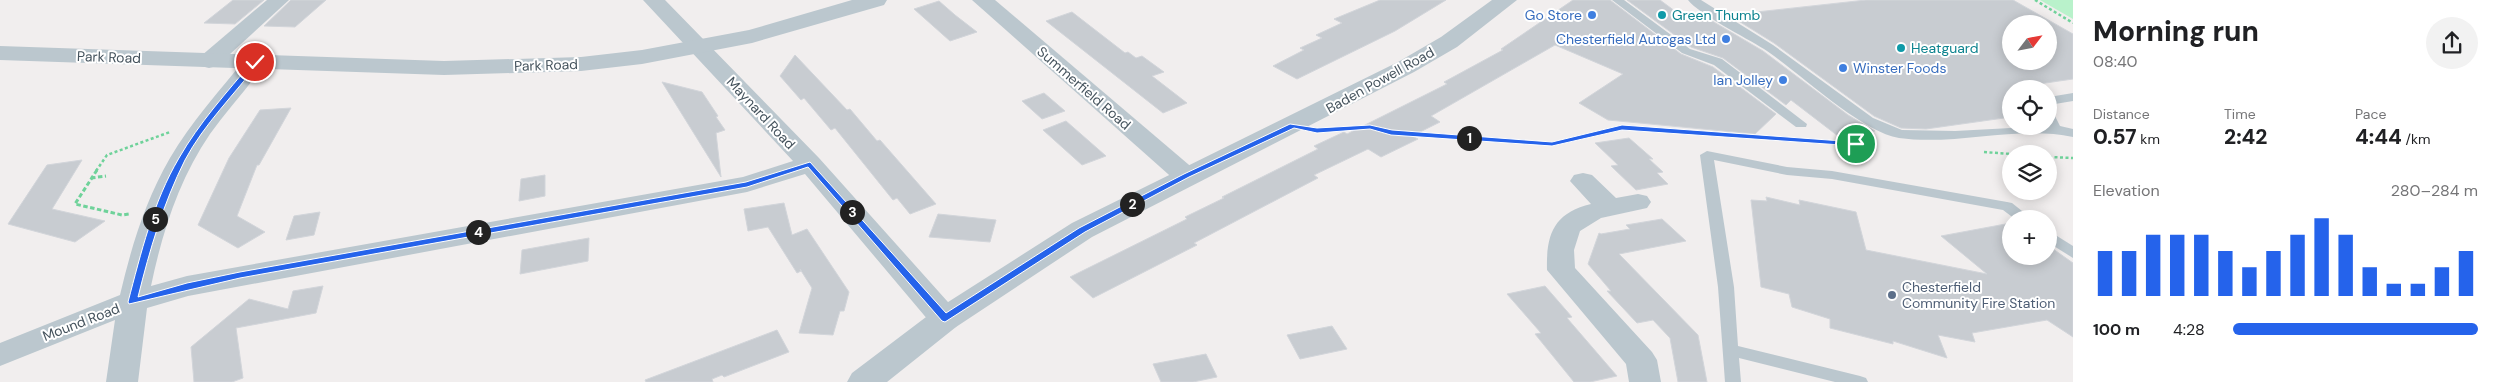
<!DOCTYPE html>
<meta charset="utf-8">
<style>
:root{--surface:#fff;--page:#f2f2f2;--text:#202124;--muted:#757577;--accent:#2563eb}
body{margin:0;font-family:"DM Sans",sans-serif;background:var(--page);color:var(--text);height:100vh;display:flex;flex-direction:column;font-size:19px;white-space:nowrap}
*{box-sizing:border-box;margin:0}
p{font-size:16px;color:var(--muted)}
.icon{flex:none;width:28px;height:28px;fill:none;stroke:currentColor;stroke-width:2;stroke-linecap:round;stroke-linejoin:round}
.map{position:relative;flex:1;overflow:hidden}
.details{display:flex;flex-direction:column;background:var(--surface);width:425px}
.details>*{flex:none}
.needle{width:32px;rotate:58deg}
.fabs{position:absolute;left:2002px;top:15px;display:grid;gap:10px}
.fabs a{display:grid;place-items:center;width:55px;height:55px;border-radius:50%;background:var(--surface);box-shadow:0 2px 12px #0003;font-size:25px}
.pin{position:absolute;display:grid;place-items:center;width:42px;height:42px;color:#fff;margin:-21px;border:2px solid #fff;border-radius:50%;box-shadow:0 1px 5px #0007}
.km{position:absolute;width:25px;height:25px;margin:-12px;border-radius:50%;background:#222;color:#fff;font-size:14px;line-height:25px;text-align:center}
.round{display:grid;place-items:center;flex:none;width:52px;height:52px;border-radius:26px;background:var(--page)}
.overview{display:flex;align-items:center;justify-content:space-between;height:85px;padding:0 20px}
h1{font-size:28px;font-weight:800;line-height:38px}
.metrics{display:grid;grid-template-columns:repeat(3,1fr);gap:8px;height:85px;padding:5px 20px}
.metrics div{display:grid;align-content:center}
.metrics b{font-size:21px;font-weight:800}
.metrics small{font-size:14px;font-weight:400}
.metrics p{font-size:14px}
.chart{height:140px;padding:10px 20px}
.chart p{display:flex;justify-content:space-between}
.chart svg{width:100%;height:90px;margin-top:5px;stroke:var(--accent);stroke-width:6}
ul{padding:0 20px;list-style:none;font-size:16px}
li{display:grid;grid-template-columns:80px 60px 1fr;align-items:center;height:38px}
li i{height:12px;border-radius:6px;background:var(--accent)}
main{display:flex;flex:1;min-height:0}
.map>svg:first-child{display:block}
.green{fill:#b9f2cb}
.building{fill:#c8ccd1;stroke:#d2d5da;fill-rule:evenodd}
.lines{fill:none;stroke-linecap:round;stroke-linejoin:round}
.path-far1{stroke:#6fd29a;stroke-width:2.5;stroke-dasharray:3 2.5;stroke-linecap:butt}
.path{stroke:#6fd29a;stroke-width:3;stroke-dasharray:4.5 2.5;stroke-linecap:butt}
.service{fill:#bbc7ce;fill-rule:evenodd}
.minor{fill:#bbc7ce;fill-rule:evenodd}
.tertiary{fill:#bbc7ce;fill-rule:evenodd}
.route{fill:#2563eb;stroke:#fff}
.shop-dot{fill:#3f7fe0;stroke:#fff;stroke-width:2}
.culture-dot{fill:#0f9aa8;stroke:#fff;stroke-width:2}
.service-dot{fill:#5c6f8a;stroke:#fff;stroke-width:2}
.labels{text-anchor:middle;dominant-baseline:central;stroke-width:4;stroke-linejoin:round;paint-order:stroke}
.shop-label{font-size:14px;fill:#366cbe;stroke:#fff;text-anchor:end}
.culture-label{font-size:14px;fill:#0d838f;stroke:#fff;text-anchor:start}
.street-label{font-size:14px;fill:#45535d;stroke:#fff}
.service-label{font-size:14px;fill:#4e5e75;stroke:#fff;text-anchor:start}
</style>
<main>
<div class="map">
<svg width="2073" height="382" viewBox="0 0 2073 382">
<rect width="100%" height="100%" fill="#f1eeee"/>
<path class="green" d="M 2040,0 L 2073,0 L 2073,19 Z"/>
<g class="building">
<path d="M 233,0 L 264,0 L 235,24 L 204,23 Z"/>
<path d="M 291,0 L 326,0 L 295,27 L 264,26 Z"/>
<path d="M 1380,0 L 1446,0 L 1395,31 L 1297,79 L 1273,66 L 1304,50 L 1300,48 L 1322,38 L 1316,35 L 1342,23 L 1334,19 Z"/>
<path d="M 1573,0 L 1610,0 L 1681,54 L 1713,67 L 1776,114 L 1755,134 L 1608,120 L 1579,103 L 1623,74 L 1555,45 L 1431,116 L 1440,122 L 1412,136 L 1418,139 L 1381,157 L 1368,149 L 1314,175 L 1318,178 L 1194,243 L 1197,245 L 1093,298 L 1070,277 L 1187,219 L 1185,217 L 1224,198 L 1222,197 L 1318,149 L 1314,146 L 1344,132 L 1347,134 L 1447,84 L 1444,82 L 1503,50 L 1501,49 Z"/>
<path d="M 1627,0 L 1660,0 L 1687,20 L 1707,18 L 1763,51 L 1848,115 L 1875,131 L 1838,136 L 1791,100 L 1786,105 L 1723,58 L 1691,47 Z"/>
<path d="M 1866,0 L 2013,0 L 2073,34 L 2073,79 L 2011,88 L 2011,117 L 1926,129 L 1901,128 L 1874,116 L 1774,43 L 1729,15 ZM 2011,24 L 2049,24 L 2049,61 L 2011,61 Z"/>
<path d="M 939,1 L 955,15 L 977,32 L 950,41 L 914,9 Z"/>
<path d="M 1072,12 L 1125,53 L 1128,52 L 1136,58 L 1142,56 L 1164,72 L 1152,76 L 1187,103 L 1163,113 L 1046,21 Z"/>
<path d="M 795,55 L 847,110 L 850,109 L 877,141 L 880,140 L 936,204 L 910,214 L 897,198 L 893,200 L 835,128 L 831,130 L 804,98 L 801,100 L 780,76 Z"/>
<path d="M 662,82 L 702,92 L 718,116 L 716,117 L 725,130 L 716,133 L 721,177 Z"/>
<path d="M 1044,93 L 1065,111 L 1042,119 L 1022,101 Z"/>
<path d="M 291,108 L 259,165 L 257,165 L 237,216 L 265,232 L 238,248 L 198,225 L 229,158 L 260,110 Z"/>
<path d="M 1066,121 L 1106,156 L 1082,165 L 1043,130 Z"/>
<path d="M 1629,138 L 1653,159 L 1649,159 L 1663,172 L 1657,173 L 1668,184 L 1636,190 L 1611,166 L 1618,165 L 1595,143 Z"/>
<path d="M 82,160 L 52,209 L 105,221 L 75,242 L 8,224 L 47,165 Z"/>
<path d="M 545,175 L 545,196 L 519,201 L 521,179 Z"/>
<path d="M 1766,197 L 1800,205 L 1799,200 L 1856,212 L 1866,250 L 1987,274 L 1941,236 L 2011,223 L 2011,256 L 2049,256 L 2049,246 L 2073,263 L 2073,337 L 2047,320 L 1972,333 L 1975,342 L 1938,335 L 1947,358 L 1893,341 L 1893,344 L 1830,328 L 1830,319 L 1792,307 L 1789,294 L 1761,287 L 1751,200 L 1767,201 Z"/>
<path d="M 784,203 L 792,235 L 807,229 L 849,292 L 844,311 L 840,311 L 833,335 L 799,333 L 812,288 L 800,269 L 801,271 L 797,273 L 768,227 L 748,231 L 744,209 Z"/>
<path d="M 320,212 L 314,235 L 286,240 L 294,216 Z"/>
<path d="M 938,214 L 996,220 L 990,242 L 929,237 Z"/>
<path d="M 1662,219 L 1686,241 L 1619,254 L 1698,335 L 1707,382 L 1678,382 L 1670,338 L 1653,320 L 1637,323 L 1607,291 L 1611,291 L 1588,264 L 1599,233 L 1601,234 L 1630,229 L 1626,225 Z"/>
<path d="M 589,238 L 588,261 L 520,274 L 522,250 Z"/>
<path d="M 323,286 L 316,313 L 236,328 L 243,378 L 232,382 L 194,382 L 191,347 L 249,299 L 288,309 L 293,291 Z"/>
<path d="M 1545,286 L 1572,317 L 1567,318 L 1617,376 L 1590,382 L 1574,382 L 1535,334 L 1541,333 L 1507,294 Z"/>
<path d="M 1332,326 L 1347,349 L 1300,359 L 1287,335 Z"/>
<path d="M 777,330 L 789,352 L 724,377 L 722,375 L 712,379 L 713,382 L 646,382 L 645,380 Z"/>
<path d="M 1206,354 L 1217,377 L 1193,382 L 1161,382 L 1153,364 Z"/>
</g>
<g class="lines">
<g class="path-far1">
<path d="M 2035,0 L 2073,23"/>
<path d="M 1336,129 L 1370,127 L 1391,133 L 1552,144 L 1622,128 L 1789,139"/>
<path d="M 1810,141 L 1873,145"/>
<path d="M 1984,152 L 2011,154"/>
<path d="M 2049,157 L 2073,158"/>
<path d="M 96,171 L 107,155 L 170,132"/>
</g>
<g class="path">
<path d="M 97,170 L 75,204 L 122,215 L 129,214"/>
<path d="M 91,178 L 106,176"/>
</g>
<g class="service">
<path d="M 1612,0 L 1624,0 L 1690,49 L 1722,59 L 1807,124 L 1806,127 L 1796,127 L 1714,65 L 1682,53 Z"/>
<path d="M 1688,0 L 1701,0 L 1773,45 L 1873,118 L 1902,130 L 1955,131 L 2049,126 L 2049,111 L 2053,112 L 2060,126 L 2073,129 L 2073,137 C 2018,125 1956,146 1899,138 C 1861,132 1799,72 1764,49 C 1745,37 1700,15 1688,0 Z"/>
<path d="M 2073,93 L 2073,101 L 2049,105 L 2049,97 Z"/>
<path d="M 1707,151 L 1787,167 L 1832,171 L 2007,202 L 2012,203 L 2032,219 L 2015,219 L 2003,210 L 1832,179 L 1787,175 L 1714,160 L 1734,287 L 1738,346 L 1860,376 L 1866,378 L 1868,382 L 1835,382 L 1739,358 L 1741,382 L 1725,382 L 1718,287 L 1700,155 Z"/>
<path d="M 2049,231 L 2073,246 L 2073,258 L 2049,243 Z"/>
</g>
<g class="minor">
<path d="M 267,0 L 289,0 L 217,66 L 209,68 L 201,66 L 198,61 L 201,56 Z"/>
<path d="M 643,0 L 665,0 L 819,158 L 956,311 L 960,319 L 956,327 L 945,330 L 934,327 L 805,174 L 747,192 L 188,296 L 147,308 L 138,382 L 106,382 L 115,320 L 0,366 L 0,343 L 120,295 C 131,248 145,201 170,158 C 191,122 220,90 247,57 L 255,55 L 263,57 L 266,62 C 249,87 228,109 210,134 C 179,179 162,233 151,286 L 187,276 L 743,177 L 793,161 Z"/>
<path d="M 972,0 L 995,0 L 1195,170 L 1199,176 L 1195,182 L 1186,184 L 1177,182 Z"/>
<path d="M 1583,173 L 1592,175 L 1616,198 L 1638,194 L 1647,196 L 1651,202 L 1647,208 L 1601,218 L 1580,231 L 1574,250 L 1575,268 L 1652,352 L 1657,360 L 1661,382 L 1629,382 L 1626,364 L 1547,270 C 1546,234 1554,213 1591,204 L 1570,181 L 1574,175 Z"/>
</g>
<g class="tertiary">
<path d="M 852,0 L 887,0 L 884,5 L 752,43 L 642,64 L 581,71 L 444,75 L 0,60 L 0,46 L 444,61 L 581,57 L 642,50 L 749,30 Z"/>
<path d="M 1492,0 L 1517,0 L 1457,47 L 1414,72 L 1092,237 L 956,327 L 887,382 L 847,382 L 852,373 L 934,311 L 1072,223 L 1398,62 L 1441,37 Z"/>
</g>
</g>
<path class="route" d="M 253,61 L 259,62 C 235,94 204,124 185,160 C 163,204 150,249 138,297 L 187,283 L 240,272 L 746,182 L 810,162 L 946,313 L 1079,228 L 1184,174 L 1290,124 L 1317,128 L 1370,125 L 1392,130 L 1552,142 L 1622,125 L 1856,142 L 1860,144 L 1856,146 L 1622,130 L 1552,146 L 1391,135 L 1370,129 L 1317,133 L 1294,128 L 1189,177 L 1085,232 L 945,322 L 942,321 L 808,167 L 747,187 L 240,278 L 129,304 L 128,302 C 141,253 153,202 179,158 C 199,123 227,92 253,61 Z"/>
<g class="shop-dot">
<circle cx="1592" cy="15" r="5"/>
<circle cx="1726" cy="39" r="5"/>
<circle cx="1843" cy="68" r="5"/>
<circle cx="1783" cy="80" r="5"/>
</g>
<g class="culture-dot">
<circle cx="1662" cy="15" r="5"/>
<circle cx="1901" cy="48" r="5"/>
</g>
<circle class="service-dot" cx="1892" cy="295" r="5"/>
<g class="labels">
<g class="shop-label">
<text x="1582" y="15">Go Store</text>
<text x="1716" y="39">Chesterfield Autogas Ltd</text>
<text x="1853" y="68" text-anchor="start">Winster Foods</text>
<text x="1773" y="80">Ian Jolley</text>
</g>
<g class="culture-label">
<text x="1672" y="15">Green Thumb</text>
<text x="1911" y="48">Heatguard</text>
</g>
<g class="street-label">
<text transform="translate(109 57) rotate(2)">Park Road</text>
<text transform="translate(546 65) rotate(-2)">Park Road</text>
<text transform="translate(1380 80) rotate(-29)">Baden Powell Road</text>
<text transform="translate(1084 88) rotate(41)">Summerfield Road</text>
<text transform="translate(761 113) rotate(47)">Maynard Road</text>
<text transform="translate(81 322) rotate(-21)">Mound Road</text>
</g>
<g class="service-label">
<text x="1902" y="287">Chesterfield<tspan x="1902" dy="16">Community Fire Station</tspan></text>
</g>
</g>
</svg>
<div class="fabs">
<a><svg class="needle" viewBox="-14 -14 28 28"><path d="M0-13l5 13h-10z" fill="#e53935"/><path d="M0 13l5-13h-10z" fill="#757577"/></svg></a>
<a><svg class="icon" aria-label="locate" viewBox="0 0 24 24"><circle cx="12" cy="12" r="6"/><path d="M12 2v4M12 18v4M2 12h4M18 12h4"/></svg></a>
<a><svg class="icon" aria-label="layers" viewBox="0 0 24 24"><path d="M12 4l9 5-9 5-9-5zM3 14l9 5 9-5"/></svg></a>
<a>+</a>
</div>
<div class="pin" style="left:1856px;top:144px;background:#1e9e55"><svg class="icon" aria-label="arrive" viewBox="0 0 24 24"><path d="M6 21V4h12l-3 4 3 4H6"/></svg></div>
<div class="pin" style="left:255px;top:62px;background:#d93025"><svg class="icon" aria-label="check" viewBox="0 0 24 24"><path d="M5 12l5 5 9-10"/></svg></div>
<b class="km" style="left:1469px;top:138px">1</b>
<b class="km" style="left:1132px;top:204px">2</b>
<b class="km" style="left:852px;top:212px">3</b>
<b class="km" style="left:478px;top:232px">4</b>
<b class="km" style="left:155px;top:219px">5</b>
</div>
<section class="details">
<div class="overview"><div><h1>Morning run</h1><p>08:40</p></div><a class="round"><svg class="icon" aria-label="share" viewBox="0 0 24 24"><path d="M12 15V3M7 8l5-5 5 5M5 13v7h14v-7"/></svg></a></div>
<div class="metrics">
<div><p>Distance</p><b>0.57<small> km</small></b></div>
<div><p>Time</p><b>2:42</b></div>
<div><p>Pace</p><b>4:44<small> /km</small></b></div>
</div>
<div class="chart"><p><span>Elevation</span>280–284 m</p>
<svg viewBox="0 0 160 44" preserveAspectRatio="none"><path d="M5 44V22M15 44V22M25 44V14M35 44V14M45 44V14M55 44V22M65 44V30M75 44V22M85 44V14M95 44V6M105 44V14M115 44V30M125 44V38M135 44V38M145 44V30M155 44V22"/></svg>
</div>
<ul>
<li><b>100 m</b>4:28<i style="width:100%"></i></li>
</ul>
</section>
</main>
